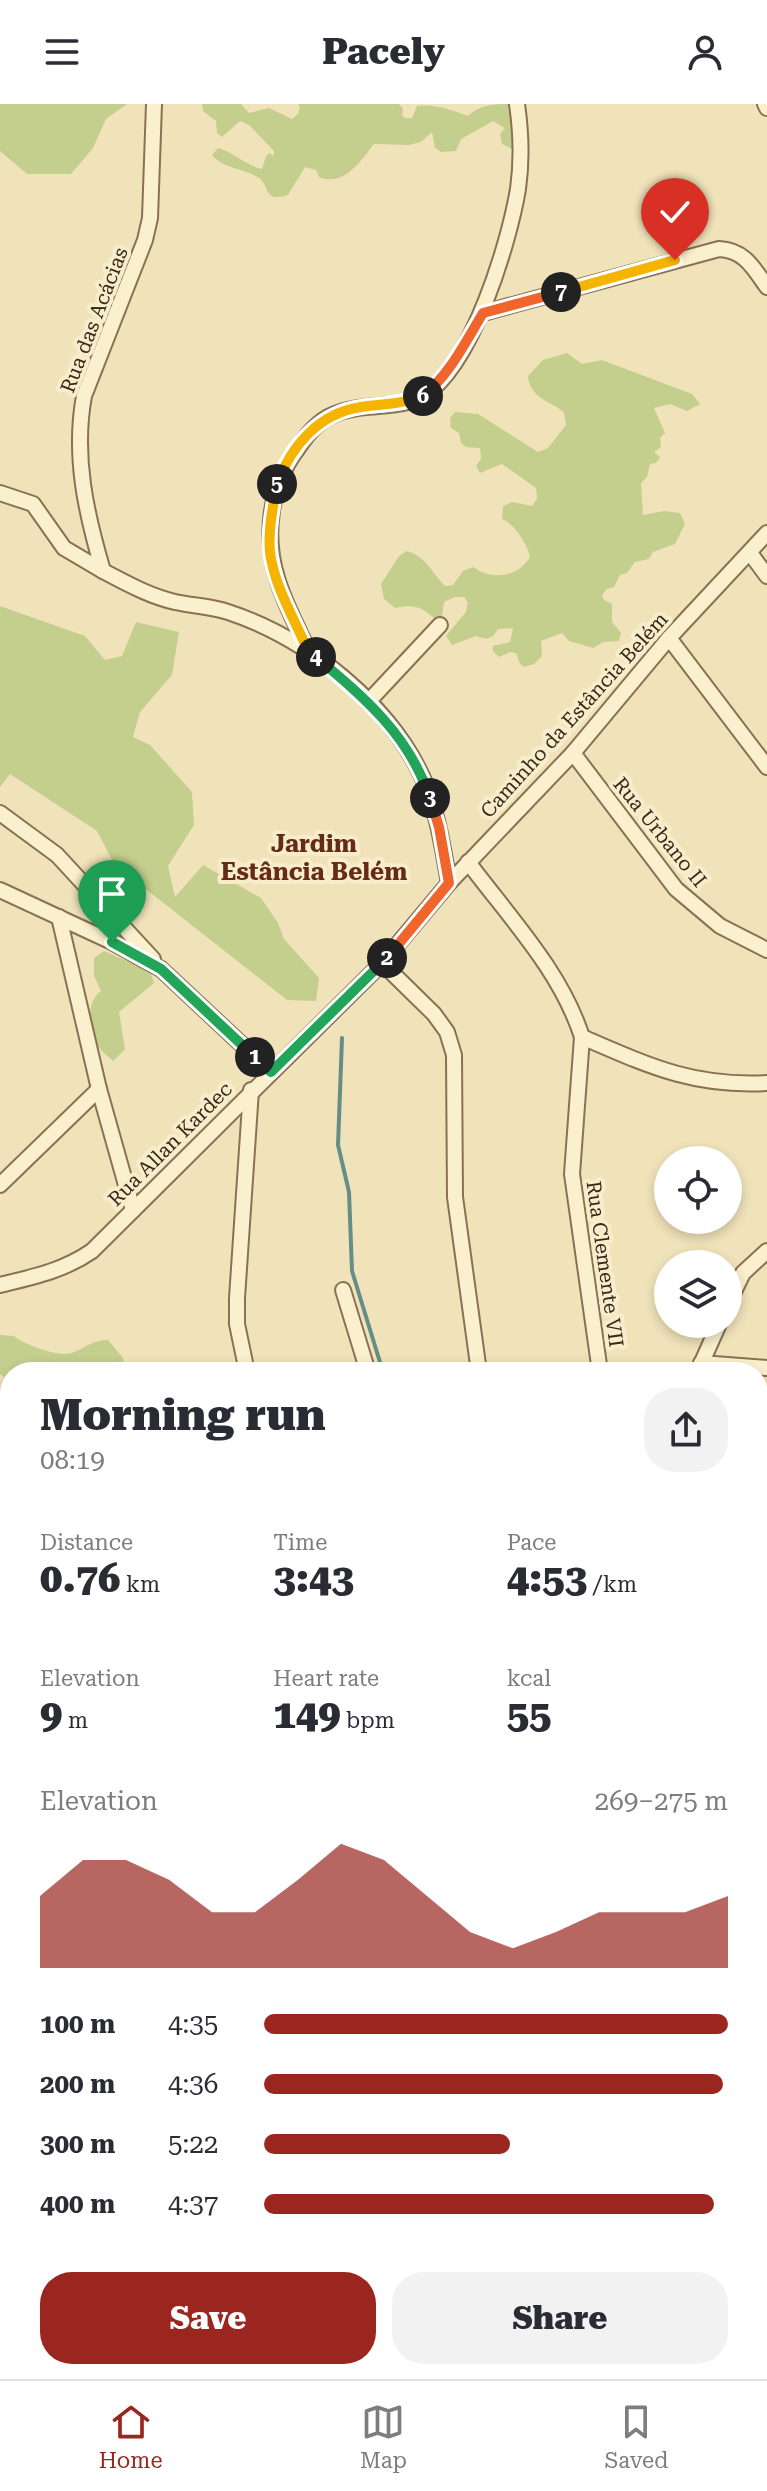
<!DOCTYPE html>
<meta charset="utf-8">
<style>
:root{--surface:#fff;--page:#f2f2f3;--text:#2b2b33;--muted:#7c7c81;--line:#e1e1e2;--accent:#9b2620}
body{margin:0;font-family:"Roboto Serif",serif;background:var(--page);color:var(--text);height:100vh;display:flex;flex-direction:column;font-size:30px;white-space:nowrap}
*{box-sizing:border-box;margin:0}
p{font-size:26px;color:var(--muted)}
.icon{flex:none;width:44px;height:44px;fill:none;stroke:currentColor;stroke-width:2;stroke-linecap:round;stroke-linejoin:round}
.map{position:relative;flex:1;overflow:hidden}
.sheet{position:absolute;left:0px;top:1258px;width:768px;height:1018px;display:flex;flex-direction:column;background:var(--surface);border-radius:32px 32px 0 0;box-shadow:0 4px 12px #0003}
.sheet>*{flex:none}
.tools{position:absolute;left:654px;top:1042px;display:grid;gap:16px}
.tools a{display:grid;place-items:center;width:88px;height:88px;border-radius:50%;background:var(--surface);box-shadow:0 4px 12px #0003;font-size:40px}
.pin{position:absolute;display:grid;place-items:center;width:68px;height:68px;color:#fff;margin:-82px -34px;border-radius:50% 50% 50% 0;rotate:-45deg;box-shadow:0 0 8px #0007}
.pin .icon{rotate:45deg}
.km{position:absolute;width:40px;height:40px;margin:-20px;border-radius:50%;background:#222;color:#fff;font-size:22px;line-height:40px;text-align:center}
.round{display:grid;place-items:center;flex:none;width:84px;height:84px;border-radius:32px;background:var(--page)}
.summary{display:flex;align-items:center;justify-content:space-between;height:136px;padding:0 40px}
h1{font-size:44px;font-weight:800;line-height:60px}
.stats{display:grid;grid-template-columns:repeat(3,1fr);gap:12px;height:136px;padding:8px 40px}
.stats div{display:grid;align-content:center}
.stats b{font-size:40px;font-weight:800}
.stats small{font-size:22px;font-weight:400}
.stats p{font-size:22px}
.chart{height:224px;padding:16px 40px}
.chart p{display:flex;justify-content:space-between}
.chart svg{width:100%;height:144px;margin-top:8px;fill:var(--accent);opacity:.7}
.cta{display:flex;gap:16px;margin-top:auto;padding:16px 40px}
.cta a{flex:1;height:92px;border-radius:32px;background:var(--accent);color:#fff;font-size:32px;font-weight:800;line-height:92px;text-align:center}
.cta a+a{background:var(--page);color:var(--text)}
ul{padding:0 40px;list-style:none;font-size:26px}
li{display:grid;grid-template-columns:128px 96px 1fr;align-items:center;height:60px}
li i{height:20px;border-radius:10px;background:var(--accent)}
header{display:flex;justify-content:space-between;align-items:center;height:104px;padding:0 40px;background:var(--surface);font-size:36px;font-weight:800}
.tab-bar{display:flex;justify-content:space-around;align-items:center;height:112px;border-top:2px solid var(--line);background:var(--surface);font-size:22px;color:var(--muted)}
.tab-bar a{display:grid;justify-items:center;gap:4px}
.tab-bar .selected{color:var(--accent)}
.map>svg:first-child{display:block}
.green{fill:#c4cf8e}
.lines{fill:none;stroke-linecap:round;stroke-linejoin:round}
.stream{stroke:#668e87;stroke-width:4}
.minor-casing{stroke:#887253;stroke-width:18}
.minor{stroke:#fbf0cd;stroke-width:14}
.split-1-casing{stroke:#fff;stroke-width:16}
.split-2-casing{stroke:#fff;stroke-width:16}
.split-3-casing{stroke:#fff;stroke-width:16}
.split-4-casing{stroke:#fff;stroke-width:16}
.split-5-casing{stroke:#fff;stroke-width:16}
.split-6-casing{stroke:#fff;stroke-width:16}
.split-7-casing{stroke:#fff;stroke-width:16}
.split-8-casing{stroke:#fff;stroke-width:16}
.split-1{stroke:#22a559;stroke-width:10}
.split-2{stroke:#22a559;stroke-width:10}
.split-3{stroke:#f0652b;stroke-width:10}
.split-4{stroke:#22a559;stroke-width:10}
.split-5{stroke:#f5b400;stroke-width:10}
.split-6{stroke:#f5b400;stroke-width:10}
.split-7{stroke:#f0652b;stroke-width:10}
.split-8{stroke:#f5b400;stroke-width:10}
.labels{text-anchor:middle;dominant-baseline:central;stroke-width:8;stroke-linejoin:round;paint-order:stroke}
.street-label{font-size:20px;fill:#36291a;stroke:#f7edca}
.quarter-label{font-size:24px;font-weight:bold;fill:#652b16;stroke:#f7edca}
</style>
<header><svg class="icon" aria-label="menu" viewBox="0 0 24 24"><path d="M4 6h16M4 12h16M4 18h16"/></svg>Pacely<svg class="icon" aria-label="person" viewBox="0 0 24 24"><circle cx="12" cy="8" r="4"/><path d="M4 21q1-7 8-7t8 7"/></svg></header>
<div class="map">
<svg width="767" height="2275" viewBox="0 0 767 2275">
<rect width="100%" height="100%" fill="#f0e3ba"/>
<g class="green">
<path d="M 0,0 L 127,0 L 106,15 L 93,44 L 71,70 L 27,70 L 0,47 Z"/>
<path d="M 202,0 L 241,0 L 249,9 L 269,4 L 292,15 L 298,10 L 300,4 L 298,0 L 399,0 L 403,5 L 402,11 L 405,14 L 412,14 L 417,2 C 438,0 450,6 468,12 C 480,0 496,0 513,0 L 516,40 L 512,45 L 502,40 L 500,30 L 505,24 L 493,17 L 461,35 L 456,47 L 441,48 L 435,44 L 432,28 L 421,38 L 409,41 L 374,40 C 360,58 344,83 319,73 L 316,66 L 305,63 L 288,91 C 263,99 270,82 259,74 C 244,64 223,65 212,51 L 218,44 C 234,48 246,62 262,65 L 266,52 L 269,49 L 274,52 L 274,47 L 249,21 L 240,17 L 222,33 L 217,29 L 216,17 L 203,7 Z"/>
<path d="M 567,249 L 582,260 L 602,256 L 692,290 L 700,300 L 687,307 L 670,300 L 654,304 L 665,329 L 660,334 L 661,343 L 654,348 L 660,353 L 656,359 L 650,360 L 647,373 L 641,379 L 643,411 L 664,407 L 680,409 L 685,420 L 675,440 L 653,448 L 649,455 L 635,458 L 627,469 L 620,471 L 614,483 L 607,485 L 602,491 L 604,496 L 612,500 L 612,518 L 621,529 L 619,537 L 603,538 L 593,544 L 569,537 L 562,529 L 541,537 L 542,552 L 534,560 L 524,563 L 520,560 L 516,549 L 510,548 L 499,553 L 493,547 L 493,542 L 510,538 L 513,524 L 498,525 L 493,532 L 486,535 L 476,532 L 452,541 L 446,532 L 466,508 L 468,499 L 464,493 L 455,493 L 444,498 L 442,512 L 434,514 C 421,502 413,500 395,504 L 384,495 L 381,480 L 399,452 L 407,447 C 427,453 431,468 445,482 L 453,481 L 463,467 L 473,463 C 493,477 518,473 530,453 C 528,441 513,418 502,415 L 503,402 L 512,398 L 532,402 L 537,395 L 536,384 L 502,360 L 480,369 L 476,362 L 481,355 L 480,344 L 466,343 L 461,339 L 459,329 L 451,324 L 450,314 L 455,308 L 478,310 L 538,348 L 548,344 L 566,321 L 564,308 C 548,296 530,294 528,272 L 543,256 Z"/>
<path d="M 0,502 L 85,532 L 105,556 L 122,552 L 136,518 L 179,528 L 172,571 L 140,608 L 133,633 L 150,641 L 192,688 L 194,721 L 168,762 L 175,793 L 203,761 L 261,794 L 278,819 L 284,835 L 319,874 L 316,897 L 287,896 L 114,760 L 97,727 L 10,670 L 0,683 Z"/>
<path d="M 104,847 L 150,867 L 154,879 L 119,908 L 125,945 L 113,957 C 108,952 102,948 98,942 C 89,927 85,898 101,887 L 94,872 L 94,854 Z"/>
<path d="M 0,1231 L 14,1232 C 22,1240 55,1251 66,1250 C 82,1248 91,1235 108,1236 L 123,1254 L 124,1261 L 117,1268 L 67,1268 L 53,1264 L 42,1264 L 37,1268 L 10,1268 L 10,1281 L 8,1276 L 0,1270 Z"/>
<path d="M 300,2266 L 387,2266 L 393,2275 L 307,2275 Z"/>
</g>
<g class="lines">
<path class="stream" d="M 342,934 L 338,1041 L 349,1088 L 352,1167 L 383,1268"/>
<defs>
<g id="minor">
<path d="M 154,0 L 150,114 L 145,136 L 84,292 C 73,352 86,409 103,467 C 126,479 149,492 175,498 C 193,502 211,502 228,508 C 307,534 392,601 425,679 C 438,711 443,745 449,779"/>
<path d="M 765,0 L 767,4"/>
<path d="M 483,209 L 719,145 C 745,146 754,165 767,183"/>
<path d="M 0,389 L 33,400 L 64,444 L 103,467"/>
<path d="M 750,449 L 767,472"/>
<path d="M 669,534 L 767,663"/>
<path d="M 308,547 C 298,523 284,499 277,474 C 264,432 270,382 296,347 C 306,332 317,317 335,310 C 362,298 398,307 424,291 C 472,262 509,139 518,85 C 522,57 521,28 517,0"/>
<path d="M 368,598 L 440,521"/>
<path d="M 573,649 L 676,785 L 720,822 L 767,846"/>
<path d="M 0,709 L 57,751 L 153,855"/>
<path d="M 468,758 C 509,813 561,867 582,933 L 572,1070 L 600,1268"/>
<path d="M 0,786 L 112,838 L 161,865 L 271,968"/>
<path d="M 59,813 L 99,985 L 133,1106"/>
<path d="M 382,859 L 434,910 L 447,928 L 454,951 L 455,1093 L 479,1268"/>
<path d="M 582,933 C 649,962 693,983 767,979"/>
<path d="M 0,1081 L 99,985"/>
<path d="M 0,1181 C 33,1173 63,1167 92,1147 L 382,859 L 449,779 L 573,649 L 669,534 L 767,429"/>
<path d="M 343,1186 L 368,1268"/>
<path d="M 728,1200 L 743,1169 L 767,1147"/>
<path d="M 701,1259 L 767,1264"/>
<path d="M 698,1267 L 719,1220"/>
<path d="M 247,1268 L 237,1220 L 237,1194 L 251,986"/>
<path d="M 0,1345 L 10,1342"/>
<path d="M 758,1375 L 767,1375"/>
<path d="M 0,1382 L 10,1394"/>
<path d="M 758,1479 L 767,1479"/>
<path d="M 0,1568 C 12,1587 7,1609 0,1629"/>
<path d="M 0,1711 L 10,1708"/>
<path d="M 758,1746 L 767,1750"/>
<path d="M 0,1836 L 10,1832"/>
<path d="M 758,1922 L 767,1921"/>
<path d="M 0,1939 L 10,1943"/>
<path d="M 0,1962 L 10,1958"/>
<path d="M 758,2002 L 767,2036"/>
<path d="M 0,2024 L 10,2025"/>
<path d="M 758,2182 L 767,2193"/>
<path d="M 396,2266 L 402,2275"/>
<path d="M 687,2266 L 697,2275"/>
<path d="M 47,2275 L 51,2266"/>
<path d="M 172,2275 L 176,2266"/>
</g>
</defs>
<use href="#minor" class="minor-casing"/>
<use href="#minor" class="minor"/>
</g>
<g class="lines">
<defs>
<path id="split-1" d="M 112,838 L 161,865 L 255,953"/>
<path id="split-2" d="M 255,953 L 271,968 L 387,854"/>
<path id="split-3" d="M 387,854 L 449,779 L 439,723 L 430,694"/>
<path id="split-4" d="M 316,553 C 365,594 409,631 430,694"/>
<path id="split-5" d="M 277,380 C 273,402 268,426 270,448 C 274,482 295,516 308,547 L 316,553"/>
<path id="split-6" d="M 277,380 C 291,342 319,309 361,303 C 382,300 403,300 423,292"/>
<path id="split-7" d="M 423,292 C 450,270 465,239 483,209 L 561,188"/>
<path id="split-8" d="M 561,188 L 675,156"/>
</defs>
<use href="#split-1" class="split-1-casing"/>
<use href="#split-2" class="split-2-casing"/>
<use href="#split-3" class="split-3-casing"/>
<use href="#split-4" class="split-4-casing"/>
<use href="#split-5" class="split-5-casing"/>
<use href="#split-6" class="split-6-casing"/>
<use href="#split-7" class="split-7-casing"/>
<use href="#split-8" class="split-8-casing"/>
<use href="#split-1" class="split-1"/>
<use href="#split-2" class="split-2"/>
<use href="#split-3" class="split-3"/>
<use href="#split-4" class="split-4"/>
<use href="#split-5" class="split-5"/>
<use href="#split-6" class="split-6"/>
<use href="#split-7" class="split-7"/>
<use href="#split-8" class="split-8"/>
</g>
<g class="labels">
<g class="street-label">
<text transform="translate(94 216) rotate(-69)">Rua das Acácias</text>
<text transform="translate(574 611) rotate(-48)">Caminho da Estância Belém</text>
<text transform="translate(660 728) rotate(51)">Rua Urbano II</text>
<text transform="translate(170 1040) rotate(-45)">Rua Allan Kardec</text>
<text transform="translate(605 1160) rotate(82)">Rua Clemente VII</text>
</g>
<g class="quarter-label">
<text x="314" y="740">Jardim<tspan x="314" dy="28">Estância Belém</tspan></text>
</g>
</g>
</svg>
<div class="tools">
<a><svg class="icon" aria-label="locate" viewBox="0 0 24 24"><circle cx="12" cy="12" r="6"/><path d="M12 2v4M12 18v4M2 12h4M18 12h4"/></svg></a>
<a><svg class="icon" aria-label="layers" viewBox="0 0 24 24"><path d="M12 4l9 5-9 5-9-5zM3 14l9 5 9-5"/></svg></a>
</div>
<div class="pin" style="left:112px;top:838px;background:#1e9e55"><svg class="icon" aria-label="arrive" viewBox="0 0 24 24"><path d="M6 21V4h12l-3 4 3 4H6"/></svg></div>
<div class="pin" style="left:675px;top:156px;background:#d93025"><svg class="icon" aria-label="check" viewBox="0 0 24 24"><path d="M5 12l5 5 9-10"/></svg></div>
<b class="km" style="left:255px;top:953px">1</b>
<b class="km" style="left:387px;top:854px">2</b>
<b class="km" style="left:430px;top:694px">3</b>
<b class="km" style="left:316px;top:553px">4</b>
<b class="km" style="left:277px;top:380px">5</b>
<b class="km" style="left:423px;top:292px">6</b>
<b class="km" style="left:561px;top:188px">7</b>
<section class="sheet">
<div class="summary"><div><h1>Morning run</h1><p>08:19</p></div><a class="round"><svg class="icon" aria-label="share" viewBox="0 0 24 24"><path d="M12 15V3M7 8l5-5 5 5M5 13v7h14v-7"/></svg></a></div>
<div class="stats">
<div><p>Distance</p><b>0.76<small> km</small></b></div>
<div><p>Time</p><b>3:43</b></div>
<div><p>Pace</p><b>4:53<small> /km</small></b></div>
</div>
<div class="stats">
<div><p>Elevation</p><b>9<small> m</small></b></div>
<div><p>Heart rate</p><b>149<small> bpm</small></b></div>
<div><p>kcal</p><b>55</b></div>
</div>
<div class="chart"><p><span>Elevation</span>269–275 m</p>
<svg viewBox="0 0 160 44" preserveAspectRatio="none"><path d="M0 44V22L10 11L20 11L30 17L40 27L50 27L60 17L70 6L80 11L90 22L100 33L110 38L120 33L130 27L140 27L150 27L160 22V44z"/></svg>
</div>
<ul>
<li><b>100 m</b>4:35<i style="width:100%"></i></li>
<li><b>200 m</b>4:36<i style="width:99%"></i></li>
<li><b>300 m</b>5:22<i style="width:53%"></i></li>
<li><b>400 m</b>4:37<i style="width:97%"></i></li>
</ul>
<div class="cta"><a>Save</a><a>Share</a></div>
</section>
</div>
<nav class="tab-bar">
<a class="selected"><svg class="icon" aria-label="home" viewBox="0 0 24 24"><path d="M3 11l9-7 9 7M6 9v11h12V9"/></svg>Home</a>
<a><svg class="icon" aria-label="map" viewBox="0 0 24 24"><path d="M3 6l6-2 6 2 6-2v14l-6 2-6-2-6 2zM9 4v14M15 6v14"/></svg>Map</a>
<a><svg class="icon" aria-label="saved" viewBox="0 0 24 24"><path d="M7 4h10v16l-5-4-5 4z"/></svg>Saved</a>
</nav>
